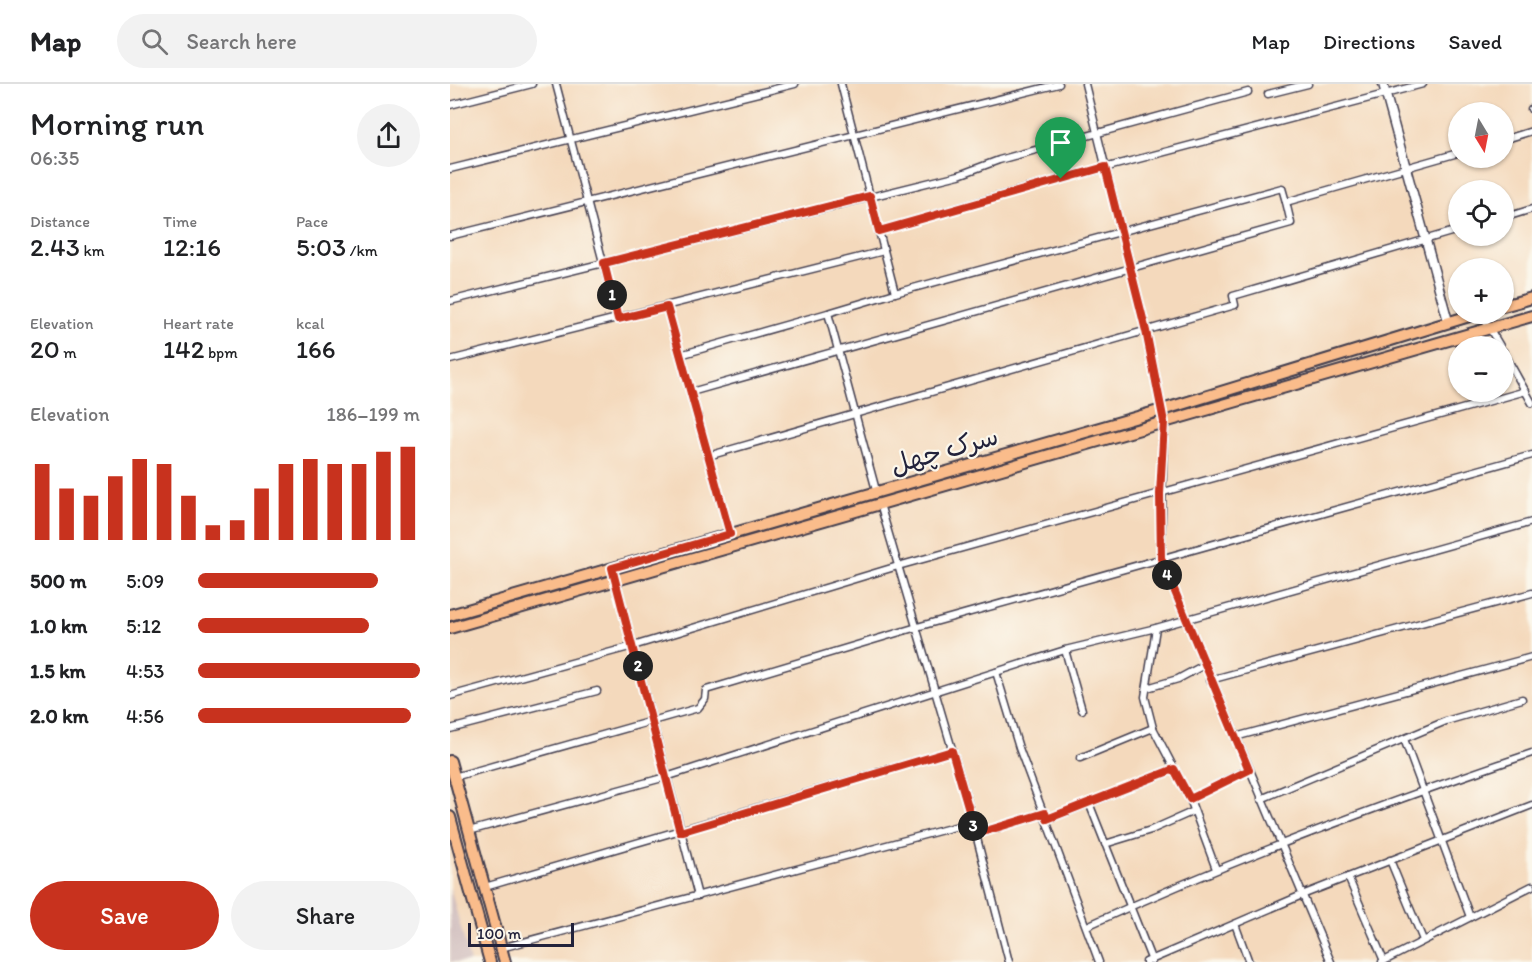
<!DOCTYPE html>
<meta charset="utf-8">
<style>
:root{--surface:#fff;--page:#f2f2f2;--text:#202124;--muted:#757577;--line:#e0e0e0;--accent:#c8321e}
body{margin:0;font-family:Itim,"Playpen Sans Arabic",sans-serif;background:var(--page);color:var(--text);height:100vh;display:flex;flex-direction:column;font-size:22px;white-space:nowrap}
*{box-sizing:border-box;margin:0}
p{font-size:20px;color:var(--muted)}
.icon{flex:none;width:33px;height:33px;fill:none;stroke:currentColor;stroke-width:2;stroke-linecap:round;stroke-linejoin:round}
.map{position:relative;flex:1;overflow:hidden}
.details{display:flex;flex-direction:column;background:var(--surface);width:450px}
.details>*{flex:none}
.needle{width:39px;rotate:170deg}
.buttons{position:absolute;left:998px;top:18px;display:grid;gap:12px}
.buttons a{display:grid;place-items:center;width:66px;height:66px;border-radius:50%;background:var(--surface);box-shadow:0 2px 4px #0004;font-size:30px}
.scale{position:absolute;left:18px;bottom:15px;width:106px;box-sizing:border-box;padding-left:6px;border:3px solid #22223b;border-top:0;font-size:16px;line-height:21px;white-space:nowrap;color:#22223b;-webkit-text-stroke:4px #fbf7ec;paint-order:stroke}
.pin{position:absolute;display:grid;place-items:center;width:51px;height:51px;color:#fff;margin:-62px -26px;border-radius:50% 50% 50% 0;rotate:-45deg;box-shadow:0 0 6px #0007}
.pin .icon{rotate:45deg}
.km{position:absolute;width:30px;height:30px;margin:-15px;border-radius:50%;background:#222;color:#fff;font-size:16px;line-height:30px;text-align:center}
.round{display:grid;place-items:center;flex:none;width:63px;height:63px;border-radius:32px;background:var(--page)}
.head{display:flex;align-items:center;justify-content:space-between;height:102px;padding:0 30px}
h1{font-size:33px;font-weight:600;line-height:45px}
.stats{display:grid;grid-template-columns:repeat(3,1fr);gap:9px;height:102px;padding:6px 30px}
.stats div{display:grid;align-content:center}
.stats b{font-size:26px;font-weight:600}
.stats small{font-size:16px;font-weight:400}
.stats p{font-size:16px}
.chart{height:168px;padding:12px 30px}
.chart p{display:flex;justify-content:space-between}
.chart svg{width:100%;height:108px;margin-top:6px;stroke:var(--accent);stroke-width:6}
.primary-button{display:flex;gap:12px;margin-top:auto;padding:12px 30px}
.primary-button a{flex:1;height:69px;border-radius:36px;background:var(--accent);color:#fff;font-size:24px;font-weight:600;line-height:69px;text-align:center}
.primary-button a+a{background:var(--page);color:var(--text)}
ul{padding:0 30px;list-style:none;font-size:20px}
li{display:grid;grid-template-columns:96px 72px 1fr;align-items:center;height:45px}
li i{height:15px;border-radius:8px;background:var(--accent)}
header{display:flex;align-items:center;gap:36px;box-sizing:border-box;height:84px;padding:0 30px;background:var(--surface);border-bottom:2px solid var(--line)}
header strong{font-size:28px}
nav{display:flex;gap:33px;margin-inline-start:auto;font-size:21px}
.search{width:420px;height:54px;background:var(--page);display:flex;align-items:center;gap:15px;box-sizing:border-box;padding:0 21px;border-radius:33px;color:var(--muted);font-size:22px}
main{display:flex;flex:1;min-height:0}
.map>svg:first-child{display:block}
.industrial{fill:#d1bfbf}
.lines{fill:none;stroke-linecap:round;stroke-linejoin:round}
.minor-casing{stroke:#423d4e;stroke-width:9}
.tertiary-casing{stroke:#423d4e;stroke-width:11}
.primary-casing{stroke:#423d4e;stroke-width:14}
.minor{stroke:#fff;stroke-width:6}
.tertiary{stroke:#fff;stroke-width:8}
.primary{stroke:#fabc8b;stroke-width:10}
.route-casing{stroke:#fff;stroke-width:12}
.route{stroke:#c8321e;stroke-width:8}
.labels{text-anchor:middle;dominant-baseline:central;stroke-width:4.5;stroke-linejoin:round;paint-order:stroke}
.street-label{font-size:26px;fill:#22223b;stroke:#fbf7ec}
</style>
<header>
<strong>Map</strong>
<div class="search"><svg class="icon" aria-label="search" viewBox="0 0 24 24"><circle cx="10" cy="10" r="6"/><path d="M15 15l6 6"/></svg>Search here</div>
<nav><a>Map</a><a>Directions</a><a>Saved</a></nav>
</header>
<main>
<section class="details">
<div class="head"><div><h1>Morning run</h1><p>06:35</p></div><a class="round"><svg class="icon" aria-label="share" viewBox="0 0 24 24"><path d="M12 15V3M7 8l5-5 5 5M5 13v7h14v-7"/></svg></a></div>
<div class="stats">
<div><p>Distance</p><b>2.43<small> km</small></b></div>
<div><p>Time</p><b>12:16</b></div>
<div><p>Pace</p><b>5:03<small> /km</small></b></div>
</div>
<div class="stats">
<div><p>Elevation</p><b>20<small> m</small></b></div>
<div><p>Heart rate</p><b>142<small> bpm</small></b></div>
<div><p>kcal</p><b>166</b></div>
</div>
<div class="chart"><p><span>Elevation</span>186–199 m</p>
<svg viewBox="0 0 160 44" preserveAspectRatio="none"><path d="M5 44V13M15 44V23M25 44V26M35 44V18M45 44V11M55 44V13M65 44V26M75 44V38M85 44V36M95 44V23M105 44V13M115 44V11M125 44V13M135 44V13M145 44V8M155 44V6"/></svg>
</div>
<ul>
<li><b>500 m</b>5:09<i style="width:81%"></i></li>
<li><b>1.0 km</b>5:12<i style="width:77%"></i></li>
<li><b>1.5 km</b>4:53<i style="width:100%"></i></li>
<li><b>2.0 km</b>4:56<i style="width:96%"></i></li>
</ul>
<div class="primary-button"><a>Save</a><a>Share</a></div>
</section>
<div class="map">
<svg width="1082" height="878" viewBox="0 0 1082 878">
<rect width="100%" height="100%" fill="#fbf7ec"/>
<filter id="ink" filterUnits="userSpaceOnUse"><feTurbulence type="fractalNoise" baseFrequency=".0167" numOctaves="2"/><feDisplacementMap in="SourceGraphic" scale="12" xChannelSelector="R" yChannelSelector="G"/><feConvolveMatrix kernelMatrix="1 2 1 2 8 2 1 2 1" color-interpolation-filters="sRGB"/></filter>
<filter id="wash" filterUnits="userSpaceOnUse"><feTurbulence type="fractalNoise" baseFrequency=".008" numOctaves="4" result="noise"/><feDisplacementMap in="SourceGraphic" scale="24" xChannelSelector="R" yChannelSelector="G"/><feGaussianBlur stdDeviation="1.35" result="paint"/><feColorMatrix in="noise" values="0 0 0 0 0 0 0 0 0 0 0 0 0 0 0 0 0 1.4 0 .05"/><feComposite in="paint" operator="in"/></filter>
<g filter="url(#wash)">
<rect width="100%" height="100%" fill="#f4d9bc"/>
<path class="industrial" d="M 0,803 L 20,878 L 0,878 Z"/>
</g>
<g filter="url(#ink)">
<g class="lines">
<defs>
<g id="minor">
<path d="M 106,0 L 168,235"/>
<path d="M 391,0 L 445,209 L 378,229 L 427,410"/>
<path d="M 635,0 L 696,247 L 712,327"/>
<path d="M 818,10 L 858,0"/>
<path d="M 0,21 L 82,0"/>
<path d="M 1081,25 L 1082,25"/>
<path d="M 1053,56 L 1082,47"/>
<path d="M 0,85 L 345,0"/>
<path d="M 1053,134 L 1082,125"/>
<path d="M 429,147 L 567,107 L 973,0"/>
<path d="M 0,152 L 609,0"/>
<path d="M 445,209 L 832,104 L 836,118 L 1008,69"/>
<path d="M 0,217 L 509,91 L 549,76 L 798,8"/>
<path d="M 217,223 L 280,450"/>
<path d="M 1031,230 L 1050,262"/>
<path d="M 1053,267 L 1082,319"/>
<path d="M 230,271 L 378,229"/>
<path d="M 0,276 L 434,167"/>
<path d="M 241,308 L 841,139 L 836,118"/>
<path d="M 714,337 L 711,475 L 881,878"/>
<path d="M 258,372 L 785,221 L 783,212 L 1008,146"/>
<path d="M 430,420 L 517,716 L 559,878"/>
<path d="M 162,484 L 248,812"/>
<path d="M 706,544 L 695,613 L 703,644 L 740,715 L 766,785"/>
<path d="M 615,566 L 632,626"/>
<path d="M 546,588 L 569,664 L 649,878"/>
<path d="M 760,596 L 1082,509"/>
<path d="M 697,604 L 728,595 L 754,581"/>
<path d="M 0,612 L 183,562 L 448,482 L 1076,307"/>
<path d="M 0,645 L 147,607"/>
<path d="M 785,653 L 1082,573"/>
<path d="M 954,655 L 1020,833"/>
<path d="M 630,674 L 703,644"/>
<path d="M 4,693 L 248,624 L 255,615 L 256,606 L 467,543 L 1082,371"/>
<path d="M 740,715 L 799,685"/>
<path d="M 811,715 L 996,637 L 1072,615"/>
<path d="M 597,735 L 639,719"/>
<path d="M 19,747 L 216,693 L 615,566 L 706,544 L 1082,438"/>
<path d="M 526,750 L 595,729"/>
<path d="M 655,760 L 701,746 L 744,727"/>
<path d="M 940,776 L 973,856"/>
<path d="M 898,793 L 934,877"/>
<path d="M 35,803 L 502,667"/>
<path d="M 785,840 L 799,878"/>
<path d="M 637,842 C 782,776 931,720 1082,669"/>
<path d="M 51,864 L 523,738"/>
<path d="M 702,877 L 639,719 L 724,685"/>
<path d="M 696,878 L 852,811 L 1082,721"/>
<path d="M 932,878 L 1082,802"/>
</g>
<path id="tertiary" d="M 933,0 L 998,237"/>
<g id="primary">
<path d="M 1053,222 L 1082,214"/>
<path d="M 0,531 L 712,326 L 1026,230"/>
<path d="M 0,544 L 1082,232"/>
<path d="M 0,677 L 55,878"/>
<path d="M 0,733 L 40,878"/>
</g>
</defs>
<use href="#minor" class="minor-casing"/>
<use href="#tertiary" class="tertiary-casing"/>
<use href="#primary" class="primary-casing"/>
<use href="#minor" class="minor"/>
<use href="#tertiary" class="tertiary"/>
<use href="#primary" class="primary"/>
</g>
</g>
<g class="lines" filter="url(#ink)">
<defs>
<path id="route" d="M 655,83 L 696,247 L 714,338 L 710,410 L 711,474 L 799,686 L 740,715 L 724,685 L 597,735 L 595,729 L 526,750 L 502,667 L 230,748 L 162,484 L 280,450 L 217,223 L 168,235 L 154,179 L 420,112 L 429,147 Z"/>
</defs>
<use href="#route" class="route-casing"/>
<use href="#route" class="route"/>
</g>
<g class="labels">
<g class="street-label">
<text transform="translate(494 366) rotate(-16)">سرک چهل</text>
</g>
</g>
</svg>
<div class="buttons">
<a><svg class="needle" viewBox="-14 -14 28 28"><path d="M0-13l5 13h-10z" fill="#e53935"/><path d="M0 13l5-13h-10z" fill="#757577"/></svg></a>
<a><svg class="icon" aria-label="locate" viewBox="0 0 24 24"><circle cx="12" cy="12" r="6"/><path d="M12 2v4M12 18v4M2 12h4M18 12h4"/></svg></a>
<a>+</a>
<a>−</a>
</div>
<div class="scale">100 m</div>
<div class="pin" style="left:611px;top:95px;background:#1e9e55"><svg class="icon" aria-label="arrive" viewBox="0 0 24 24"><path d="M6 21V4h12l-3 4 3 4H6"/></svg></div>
<b class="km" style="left:162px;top:211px">1</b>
<b class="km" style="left:188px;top:582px">2</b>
<b class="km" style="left:523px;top:742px">3</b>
<b class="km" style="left:717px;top:491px">4</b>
</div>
</main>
